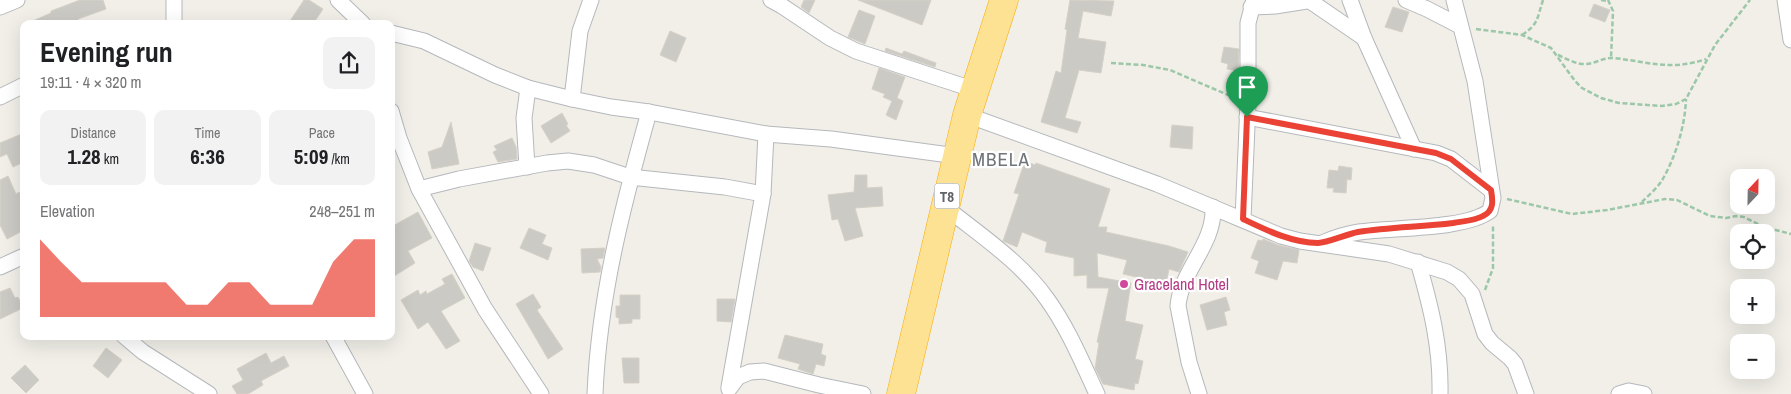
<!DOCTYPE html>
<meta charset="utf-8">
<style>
:root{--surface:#fff;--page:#f2f2f2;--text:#202124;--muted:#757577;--accent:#ea4335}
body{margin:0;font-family:"Archivo Narrow",sans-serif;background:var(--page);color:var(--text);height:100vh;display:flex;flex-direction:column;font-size:19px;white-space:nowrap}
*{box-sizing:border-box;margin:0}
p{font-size:16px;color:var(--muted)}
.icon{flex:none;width:28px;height:28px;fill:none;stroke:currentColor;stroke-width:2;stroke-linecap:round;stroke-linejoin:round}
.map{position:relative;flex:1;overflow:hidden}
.drawer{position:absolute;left:20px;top:20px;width:375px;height:320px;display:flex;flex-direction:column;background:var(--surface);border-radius:10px;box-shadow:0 5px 20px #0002}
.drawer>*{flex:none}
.needle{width:32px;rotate:22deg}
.fabs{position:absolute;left:1730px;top:169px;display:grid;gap:10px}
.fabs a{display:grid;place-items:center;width:45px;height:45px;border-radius:10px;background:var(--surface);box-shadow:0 5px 20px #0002;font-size:25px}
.pin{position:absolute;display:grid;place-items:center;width:42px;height:42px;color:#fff;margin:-51px -21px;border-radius:50% 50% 50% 0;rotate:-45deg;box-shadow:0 0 5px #0007}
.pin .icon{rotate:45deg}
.round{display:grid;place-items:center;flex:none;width:52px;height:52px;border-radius:10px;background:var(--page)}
.headline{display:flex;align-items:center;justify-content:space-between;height:85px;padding:0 20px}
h1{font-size:28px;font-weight:700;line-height:38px}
.figures{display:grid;grid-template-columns:repeat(3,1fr);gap:8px;height:85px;padding:5px 20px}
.figures div{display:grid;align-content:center;border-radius:10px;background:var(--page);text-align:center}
.figures b{font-size:21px;font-weight:700}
.figures small{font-size:14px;font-weight:400}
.figures p{font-size:14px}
.chart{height:140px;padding:10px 20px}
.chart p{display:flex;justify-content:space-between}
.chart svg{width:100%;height:90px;margin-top:5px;fill:var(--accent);opacity:.7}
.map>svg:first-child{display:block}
.building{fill:#cccac5;stroke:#d6d1c6}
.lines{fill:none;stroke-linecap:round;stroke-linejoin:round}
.street-casing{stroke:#b5b8bc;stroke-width:17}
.highway-casing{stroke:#f9ab00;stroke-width:29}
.path{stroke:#9cc7a9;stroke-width:2.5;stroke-dasharray:5 2.5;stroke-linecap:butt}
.street{stroke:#fff;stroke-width:15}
.highway{stroke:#fde293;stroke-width:28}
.route-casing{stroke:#fff;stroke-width:10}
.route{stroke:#ea4335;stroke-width:6}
.hotel-dot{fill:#d1479c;stroke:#fff;stroke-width:2}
.labels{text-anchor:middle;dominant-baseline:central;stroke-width:4.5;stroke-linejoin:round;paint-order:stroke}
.shield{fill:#fff;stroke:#8f9295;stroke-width:1}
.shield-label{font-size:15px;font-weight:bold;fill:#5f6368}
.hotel-label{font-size:16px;fill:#b23c85;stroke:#fff;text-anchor:start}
.quarter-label{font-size:19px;letter-spacing:1px;fill:#70757a;stroke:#fff}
</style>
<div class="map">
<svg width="1791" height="394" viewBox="0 0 1791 394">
<rect width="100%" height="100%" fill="#f1efe8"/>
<g class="building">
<path d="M 80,0 L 103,0 L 106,9 L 78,19 L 79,24 L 26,24 L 51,13 L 51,11 Z"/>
<path d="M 304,0 L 309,0 L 323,9 L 313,24 L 288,24 Z"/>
<path d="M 804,0 L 815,0 L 809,13 L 801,7 Z"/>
<path d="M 858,0 L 931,0 L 922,25 Z"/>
<path d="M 1070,0 L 1114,1 L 1111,16 L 1083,11 L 1078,38 L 1106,42 L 1101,73 L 1079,70 L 1065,118 L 1081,122 L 1077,133 L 1041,122 L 1056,71 L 1061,73 L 1067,30 L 1065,29 Z"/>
<path d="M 1594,4 L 1610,10 L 1605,22 L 1589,16 Z"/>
<path d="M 1393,7 L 1409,12 L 1402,32 L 1385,27 Z"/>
<path d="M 859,10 L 875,16 L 865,44 L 848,37 Z"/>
<path d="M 670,31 L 686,38 L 676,62 L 660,55 Z"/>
<path d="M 1224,47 L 1239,49 L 1238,71 L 1227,69 L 1228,64 L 1221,62 Z"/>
<path d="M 886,48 L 902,54 L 904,51 L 936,63 L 935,67 L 885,51 Z"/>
<path d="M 879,68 L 905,77 L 897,98 L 903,101 L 896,120 L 886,115 L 892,101 L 883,97 L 885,94 L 872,89 Z"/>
<path d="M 562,113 L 568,124 L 566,125 L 570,131 L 551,143 L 541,126 Z"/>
<path d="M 451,122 L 459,164 L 432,169 L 428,152 L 442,147 Z"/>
<path d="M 1172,125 L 1193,127 L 1192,149 L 1170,147 Z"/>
<path d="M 24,133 L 24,162 L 13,167 L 7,154 L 0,157 L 0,143 Z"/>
<path d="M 512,138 L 516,147 L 517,159 L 498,162 L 493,152 L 497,150 L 494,146 Z"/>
<path d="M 1025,161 L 1035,165 L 1036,163 L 1110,189 L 1098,227 L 1107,227 L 1106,232 L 1169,246 L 1188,252 L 1179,272 L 1169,269 L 1166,284 L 1123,274 L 1127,260 L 1097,253 L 1098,277 L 1131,283 L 1125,321 L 1143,325 L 1135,359 L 1143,361 L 1138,384 L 1135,383 L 1134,390 L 1103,384 L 1095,368 L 1099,343 L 1097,342 L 1109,288 L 1087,288 L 1087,275 L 1074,276 L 1074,258 L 1045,252 L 1047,242 L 1022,232 L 1017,247 L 1003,241 L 1019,194 L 1014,193 Z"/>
<path d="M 1339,166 L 1352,168 L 1351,180 L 1347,179 L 1346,193 L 1333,192 L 1334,188 L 1327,188 L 1329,170 L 1338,171 Z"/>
<path d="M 855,175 L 867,175 L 867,188 L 882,187 L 883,206 L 855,208 L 863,236 L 845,241 L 838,219 L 832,220 L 828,195 L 854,192 Z"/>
<path d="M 8,176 L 16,194 L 19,192 L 24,201 L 24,230 L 7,239 L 0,225 L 0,180 Z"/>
<path d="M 418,212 L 432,238 L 408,251 L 415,263 L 391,278 L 391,227 Z"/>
<path d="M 529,228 L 546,235 L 542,244 L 552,248 L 548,260 L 520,248 Z"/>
<path d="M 1263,239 L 1278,245 L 1299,250 L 1297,263 L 1283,261 L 1277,280 L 1255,273 L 1259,261 L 1251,258 L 1258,240 L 1262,241 Z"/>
<path d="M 475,243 L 491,248 L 483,271 L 473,267 L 469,261 Z"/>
<path d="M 605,248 L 603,258 L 597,259 L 601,267 L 600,272 L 582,273 L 581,249 Z"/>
<path d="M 452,274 L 465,298 L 441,311 L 460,341 L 446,349 L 428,322 L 418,329 L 401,300 L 418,290 L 420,295 L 426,291 L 427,294 L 445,284 L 442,279 Z"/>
<path d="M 10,288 L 15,298 L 18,297 L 23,308 L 0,319 L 0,292 Z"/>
<path d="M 533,294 L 541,307 L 537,310 L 563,349 L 548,359 L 516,304 Z"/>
<path d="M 620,295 L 640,295 L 640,319 L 632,319 L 632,323 L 619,324 L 619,318 L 616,317 L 616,306 L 620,306 Z"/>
<path d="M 1226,297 L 1230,310 L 1224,312 L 1227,325 L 1207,330 L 1200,305 Z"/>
<path d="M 717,299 L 735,299 L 731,322 L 717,321 Z"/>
<path d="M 785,335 L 823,344 L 821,354 L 826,356 L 824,366 L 816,364 L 813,374 L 798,369 L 800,364 L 778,358 Z"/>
<path d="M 106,348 L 122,360 L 108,378 L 93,366 Z"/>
<path d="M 266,353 L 271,363 L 284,356 L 289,366 L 261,381 L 263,385 L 248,394 L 237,394 L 232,386 L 243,380 L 237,369 Z"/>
<path d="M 622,358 L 639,358 L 639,383 L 624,383 Z"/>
<path d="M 25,365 L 39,380 L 26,393 L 11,378 Z"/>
</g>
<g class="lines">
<defs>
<g id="street">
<path d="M 174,0 L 174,24"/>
<path d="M 338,0 L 363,24"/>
<path d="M 771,0 L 782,6 L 830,38 L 856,51 L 975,90"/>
<path d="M 1350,0 L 1364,38 L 1414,149"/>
<path d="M 1406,0 L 1427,9 L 1460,26"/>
<path d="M 1785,0 L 1791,40"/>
<path d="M 1310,1 L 1364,38"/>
<path d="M 0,7 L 17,0"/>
<path d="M 1251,7 L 1275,6 L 1313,0"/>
<path d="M 391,33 L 424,41 L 495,75 L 528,88 L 572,99 L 611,107 L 649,112 L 766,134 L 831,139 L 957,156"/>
<path d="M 0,97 L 24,85"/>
<path d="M 572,99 L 580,31 L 591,0"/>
<path d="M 391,111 L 399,138 L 419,189 L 485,309 L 541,394"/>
<path d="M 967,115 L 1157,184 L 1281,236 L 1300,241 L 1389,254 L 1447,272 L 1459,279 L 1472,294 L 1485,334 L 1492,343 L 1510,358 L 1515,364 L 1526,394"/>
<path d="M 1247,117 L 1436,153 L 1451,159 L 1491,190"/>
<path d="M 527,167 L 524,118 L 528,88"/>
<path d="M 419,189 L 459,179 L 547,163 L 568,161 L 594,165 L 630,177 L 725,187 L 763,194"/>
<path d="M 945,207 C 980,235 1021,262 1047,299 C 1068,328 1082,362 1097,394"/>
<path d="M 1243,219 L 1248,103 L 1248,23 L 1254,0"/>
<path d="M 1322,243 C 1334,238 1346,234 1359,232 C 1393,227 1464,230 1490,211 L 1493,198 L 1475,81 L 1454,0"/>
<path d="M 1418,262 C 1431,307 1441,347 1440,394"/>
<path d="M 0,267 L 24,256"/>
<path d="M 124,336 L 143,352 L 209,394"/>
<path d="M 333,336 L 365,394"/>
<path d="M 729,387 L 763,194 L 766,134"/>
<path d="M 729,389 L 738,377 L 750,372 L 764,371 L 819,385 L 863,394"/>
<path d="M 595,394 C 599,297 623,205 649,112"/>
<path d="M 1199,394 L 1189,362 L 1178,306 C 1181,270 1215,244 1213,207"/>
<path d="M 1619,394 L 1629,391 L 1644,394"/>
</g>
<path id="highway" d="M 901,394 L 967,115 L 1004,0"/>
</defs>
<use href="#street" class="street-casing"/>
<use href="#highway" class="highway-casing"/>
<g class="path">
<path d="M 1601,0 L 1608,1"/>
<path d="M 1608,0 L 1613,11 L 1611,58"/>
<path d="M 1476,29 L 1522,35 L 1551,48 L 1575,81 L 1582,88 L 1601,98 L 1619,103 L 1662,106 L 1676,104 L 1686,99 L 1715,45 L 1750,0"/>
<path d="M 1522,35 C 1539,24 1537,18 1543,0"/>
<path d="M 1558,55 C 1567,59 1577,65 1587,64 C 1596,63 1605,57 1614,58 C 1648,62 1672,71 1706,59"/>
<path d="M 1111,63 L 1143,65 L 1170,70 L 1235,98"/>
<path d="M 1507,199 L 1572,214 L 1607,210 L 1665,199 L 1677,200 L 1710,216 L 1726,218 L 1736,216 L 1744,217 L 1764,227 L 1791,234"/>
<path d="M 1642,202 C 1648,196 1656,189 1661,182 C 1675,159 1685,127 1686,99"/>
<path d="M 1485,290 L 1493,268 L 1493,225"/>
</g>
<use href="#street" class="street"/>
<use href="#highway" class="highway"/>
</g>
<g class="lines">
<defs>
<path id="route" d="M 1247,117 L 1436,153 L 1451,159 L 1491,190 C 1493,201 1494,211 1483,216 C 1474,221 1463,221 1453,223 C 1422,227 1390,227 1358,232 C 1347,234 1327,243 1318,243 C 1292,243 1266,230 1243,219 Z"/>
</defs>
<use href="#route" class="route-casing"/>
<use href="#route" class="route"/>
</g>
<circle class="hotel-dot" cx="1124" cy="284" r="5"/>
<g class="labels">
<rect class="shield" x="934.5" y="183.5" width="25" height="25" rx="4"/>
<g class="shield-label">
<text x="947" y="196">T8</text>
</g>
<g class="hotel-label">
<text x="1134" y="284">Graceland Hotel</text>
</g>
<g class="quarter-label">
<text x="1001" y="159">MBELA</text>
</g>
</g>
</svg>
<div class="fabs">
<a><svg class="needle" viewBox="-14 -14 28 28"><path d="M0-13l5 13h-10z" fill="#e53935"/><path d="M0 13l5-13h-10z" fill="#757577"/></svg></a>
<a><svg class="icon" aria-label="locate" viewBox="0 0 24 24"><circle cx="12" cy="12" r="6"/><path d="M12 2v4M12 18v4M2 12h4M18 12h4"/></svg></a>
<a>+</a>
<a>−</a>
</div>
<div class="pin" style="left:1247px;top:117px;background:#1e9e55"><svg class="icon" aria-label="arrive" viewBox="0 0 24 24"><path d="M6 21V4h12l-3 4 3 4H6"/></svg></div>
<section class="drawer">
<div class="headline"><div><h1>Evening run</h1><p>19:11 · 4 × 320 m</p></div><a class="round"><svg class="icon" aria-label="share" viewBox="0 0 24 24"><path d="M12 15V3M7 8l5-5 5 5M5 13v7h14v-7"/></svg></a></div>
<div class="figures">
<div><p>Distance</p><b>1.28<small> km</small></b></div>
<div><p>Time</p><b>6:36</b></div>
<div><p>Pace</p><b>5:09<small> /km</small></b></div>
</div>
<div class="chart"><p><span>Elevation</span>248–251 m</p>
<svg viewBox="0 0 160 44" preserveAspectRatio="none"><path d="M0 44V6L10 17L20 27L30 27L40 27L50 27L60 27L70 38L80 38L90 27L100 27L110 38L120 38L130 38L140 17L150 6L160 6V44z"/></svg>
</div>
</section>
</div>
